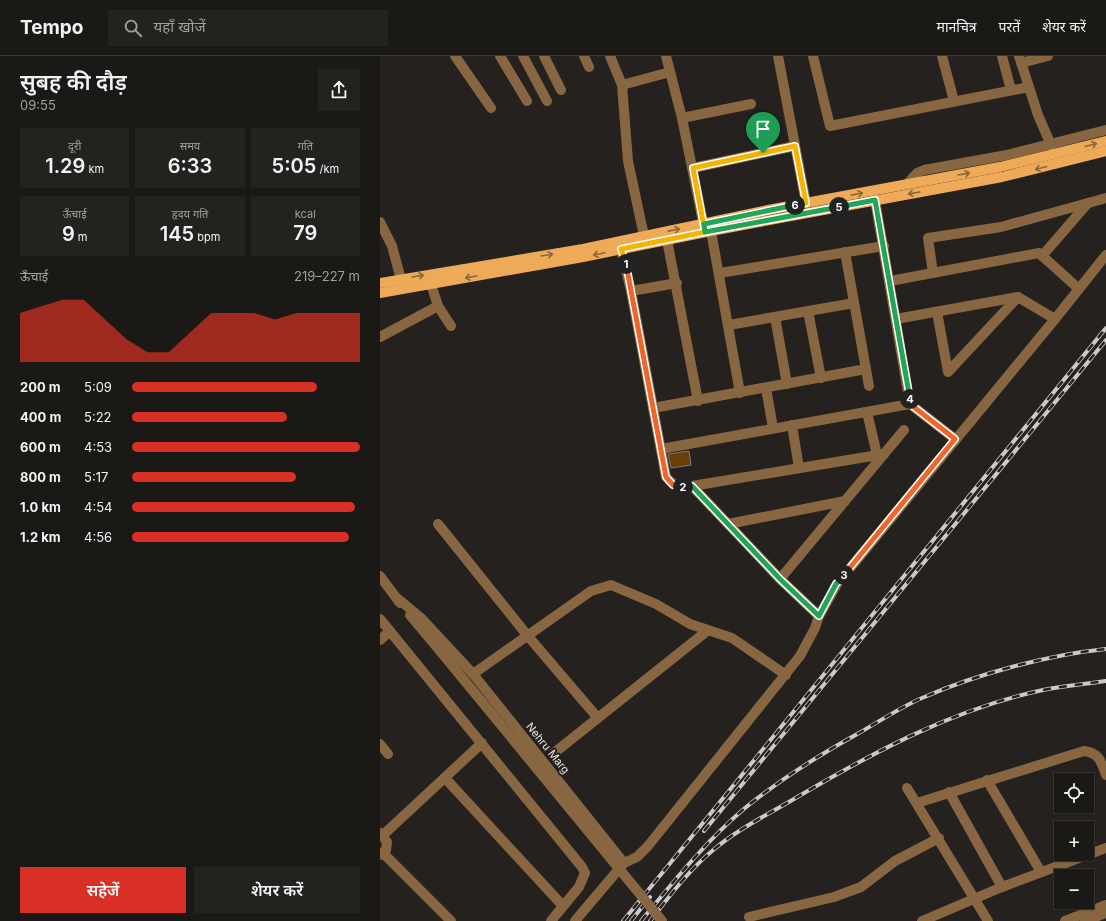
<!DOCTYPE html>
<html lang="hi">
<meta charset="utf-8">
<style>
:root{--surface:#1b1916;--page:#24221f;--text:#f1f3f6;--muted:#a0a0a1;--line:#393835;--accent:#d93025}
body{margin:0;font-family:Inter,"Noto Sans Devanagari",sans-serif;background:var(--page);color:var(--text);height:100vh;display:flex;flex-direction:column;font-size:15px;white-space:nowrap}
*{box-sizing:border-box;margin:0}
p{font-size:13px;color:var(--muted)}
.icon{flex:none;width:22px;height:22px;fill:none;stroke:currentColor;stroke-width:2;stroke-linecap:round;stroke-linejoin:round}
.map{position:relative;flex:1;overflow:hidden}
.sheet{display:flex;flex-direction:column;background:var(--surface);width:380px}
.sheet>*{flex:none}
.tools{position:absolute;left:674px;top:717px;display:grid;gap:8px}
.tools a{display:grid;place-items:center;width:40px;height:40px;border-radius:0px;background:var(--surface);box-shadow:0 1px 3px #0004,0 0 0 1px var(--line);font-size:20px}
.pin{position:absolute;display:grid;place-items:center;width:34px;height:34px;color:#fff;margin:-41px -17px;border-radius:50% 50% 50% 0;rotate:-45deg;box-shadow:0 0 4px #0007}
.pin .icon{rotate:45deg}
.km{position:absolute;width:20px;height:20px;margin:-10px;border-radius:50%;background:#222;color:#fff;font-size:11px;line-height:20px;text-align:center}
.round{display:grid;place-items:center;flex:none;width:42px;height:42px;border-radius:0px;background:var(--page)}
.overview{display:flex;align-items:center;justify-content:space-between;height:68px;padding:0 20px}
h1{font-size:22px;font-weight:600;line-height:30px}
.figures{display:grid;grid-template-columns:repeat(3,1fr);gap:6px;height:68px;padding:4px 20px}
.figures div{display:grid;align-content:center;border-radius:0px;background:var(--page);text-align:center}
.figures b{font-size:20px;font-weight:600}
.figures small{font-size:11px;font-weight:400}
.figures p{font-size:11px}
.chart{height:112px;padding:8px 20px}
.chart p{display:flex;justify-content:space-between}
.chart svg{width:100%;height:72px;margin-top:4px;fill:var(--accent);opacity:.7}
.primary-button{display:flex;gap:8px;margin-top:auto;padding:8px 20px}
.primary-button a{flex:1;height:46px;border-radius:0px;background:var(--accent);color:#fff;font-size:16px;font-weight:600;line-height:46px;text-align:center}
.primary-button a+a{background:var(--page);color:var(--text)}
ul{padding:0 20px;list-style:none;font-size:13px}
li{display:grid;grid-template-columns:64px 48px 1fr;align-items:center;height:30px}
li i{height:10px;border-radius:5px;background:var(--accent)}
header{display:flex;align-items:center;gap:24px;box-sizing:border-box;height:56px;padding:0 20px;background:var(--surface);border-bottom:1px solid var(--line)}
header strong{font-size:19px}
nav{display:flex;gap:22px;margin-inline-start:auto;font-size:14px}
.search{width:280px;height:36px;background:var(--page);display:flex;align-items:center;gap:10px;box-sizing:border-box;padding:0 14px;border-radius:0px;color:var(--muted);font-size:15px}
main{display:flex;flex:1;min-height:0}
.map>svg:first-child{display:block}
.building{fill:#6b3d09;stroke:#807c79}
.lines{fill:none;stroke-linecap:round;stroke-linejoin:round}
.minor{stroke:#876641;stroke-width:10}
.major{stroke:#efaa59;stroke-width:10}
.rail-casing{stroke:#ccc9c7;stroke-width:4}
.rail{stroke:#24211e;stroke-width:2.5;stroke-dasharray:8;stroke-linecap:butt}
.minor-bridge{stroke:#876641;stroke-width:10}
.oneway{stroke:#8a663c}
.split-1-casing{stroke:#fff;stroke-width:8}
.split-2-casing{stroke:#fff;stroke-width:8}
.split-3-casing{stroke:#fff;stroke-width:8}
.split-4-casing{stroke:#fff;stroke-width:8}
.split-5-casing{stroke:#fff;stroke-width:8}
.split-6-casing{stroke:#fff;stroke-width:8}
.split-7-casing{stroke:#fff;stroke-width:8}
.split-1{stroke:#f5b400;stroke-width:5}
.split-2{stroke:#f0652b;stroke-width:5}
.split-3{stroke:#22a559;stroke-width:5}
.split-4{stroke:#f0652b;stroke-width:5}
.split-5{stroke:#22a559;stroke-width:5}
.split-6{stroke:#22a559;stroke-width:5}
.split-7{stroke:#f5b400;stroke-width:5}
.labels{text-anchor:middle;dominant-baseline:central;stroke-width:4;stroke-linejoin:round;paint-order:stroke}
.street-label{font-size:11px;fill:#e9e6e5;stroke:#24211e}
</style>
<header>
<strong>Tempo</strong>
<div class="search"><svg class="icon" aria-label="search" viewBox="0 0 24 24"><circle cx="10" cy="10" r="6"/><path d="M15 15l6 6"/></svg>यहाँ खोजें</div>
<nav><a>मानचित्र</a><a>परतें</a><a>शेयर करें</a></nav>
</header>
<main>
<section class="sheet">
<div class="overview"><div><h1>सुबह की दौड़</h1><p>09:55</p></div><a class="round"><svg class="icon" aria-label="share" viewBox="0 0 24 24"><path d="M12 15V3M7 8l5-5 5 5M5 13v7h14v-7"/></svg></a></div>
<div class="figures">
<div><p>दूरी</p><b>1.29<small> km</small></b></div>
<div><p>समय</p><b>6:33</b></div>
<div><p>गति</p><b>5:05<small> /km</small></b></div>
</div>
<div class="figures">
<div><p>ऊँचाई</p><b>9<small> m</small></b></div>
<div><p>हृदय गति</p><b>145<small> bpm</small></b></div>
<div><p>kcal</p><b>79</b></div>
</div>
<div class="chart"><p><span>ऊँचाई</span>219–227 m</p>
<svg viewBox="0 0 160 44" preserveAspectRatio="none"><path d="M0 44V14L10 10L20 6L30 6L40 18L50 30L60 38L70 38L80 26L90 14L100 14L110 14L120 18L130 14L140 14L150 14L160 14V44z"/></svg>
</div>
<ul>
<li><b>200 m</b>5:09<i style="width:81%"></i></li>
<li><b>400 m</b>5:22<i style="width:68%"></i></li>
<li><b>600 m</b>4:53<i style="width:100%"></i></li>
<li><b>800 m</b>5:17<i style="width:72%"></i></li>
<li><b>1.0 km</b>4:54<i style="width:98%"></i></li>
<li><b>1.2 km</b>4:56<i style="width:95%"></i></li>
</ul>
<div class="primary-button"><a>सहेजें</a><a>शेयर करें</a></div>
</section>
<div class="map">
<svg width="726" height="865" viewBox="0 0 726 865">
<rect width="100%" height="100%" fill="#24211e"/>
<path class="building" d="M 309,395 L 311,409 L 291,412 L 288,398 Z"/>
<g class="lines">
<g class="minor">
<path d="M 75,0 L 111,52"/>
<path d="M 120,0 L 147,45"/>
<path d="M 143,0 L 167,45"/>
<path d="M 164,0 L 181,34"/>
<path d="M 204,0 L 209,11"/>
<path d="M 230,0 L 242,29 L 248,105 L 264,180"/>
<path d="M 286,0 L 302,62 L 325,176"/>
<path d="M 398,0 L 426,147"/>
<path d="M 433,0 L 450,70 L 649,31"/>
<path d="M 562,0 L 574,45"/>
<path d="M 622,0 L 631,34"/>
<path d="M 639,0 L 658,59 L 671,89"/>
<path d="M 641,7 L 668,0"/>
<path d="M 242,29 L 290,16"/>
<path d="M 302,62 L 371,48"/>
<path d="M 313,112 L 415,90"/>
<path d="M 527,128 L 537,117 L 544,114 L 627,99 L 726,74"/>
<path d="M 495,144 L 530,348"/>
<path d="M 0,166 L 12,190 L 23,231"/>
<path d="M 331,175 L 360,337"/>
<path d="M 287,184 L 318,345"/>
<path d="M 241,193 L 251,235 L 286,421 C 295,431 300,432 312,430 L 400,523 L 439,560"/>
<path d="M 465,196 L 489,330"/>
<path d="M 662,200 L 708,147"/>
<path d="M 340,217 L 504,190"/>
<path d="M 553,217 L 548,182 L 621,171 L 726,142"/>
<path d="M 510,225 L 659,197 L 699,233"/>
<path d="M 51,228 L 58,250 L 71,270"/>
<path d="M 251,235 L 297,227"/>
<path d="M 428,255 L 441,322"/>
<path d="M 557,256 L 568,316 L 638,241"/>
<path d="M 395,261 L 407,328"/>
<path d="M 516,263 L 638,241 L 675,263"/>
<path d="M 349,269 L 474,247"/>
<path d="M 0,281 L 58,250"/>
<path d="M 386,332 L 393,372"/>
<path d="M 273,352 L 486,313"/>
<path d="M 487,356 L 497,399"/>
<path d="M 412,369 L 419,412"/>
<path d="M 281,393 L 530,348 L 575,383"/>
<path d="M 312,430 L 504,398"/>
<path d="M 58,468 L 147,579 L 217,661"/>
<path d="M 348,468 L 465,445"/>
<path d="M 0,520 L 20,547"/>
<path d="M 400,523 L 524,374"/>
<path d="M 17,542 L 41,562 L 93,618 L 244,807 L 195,865"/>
<path d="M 30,559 L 61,596"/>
<path d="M 0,563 L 202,811 L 205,817 L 199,831 L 171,865"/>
<path d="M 0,584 L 10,575"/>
<path d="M 93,618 L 211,535 L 231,529 L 276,548 L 310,568 L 352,582 L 406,619"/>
<path d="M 0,688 L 8,698"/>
<path d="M 174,697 L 327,575"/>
<path d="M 65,722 L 183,850"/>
<path d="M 607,724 L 661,816"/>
<path d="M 527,732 L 608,865"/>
<path d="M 569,736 L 622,831"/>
<path d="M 537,747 L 704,695 C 720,697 721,706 726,719"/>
<path d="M 0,777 L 7,786 L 6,794 L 0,799"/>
<path d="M 3,779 L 102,687"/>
<path d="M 3,797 L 71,865"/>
<path d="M 244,807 L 257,801 L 268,790 L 420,600 L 435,572 L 439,560 L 457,528 L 675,263 L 726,199"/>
<path d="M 369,861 L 454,841 L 481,831 L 515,805 L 559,782"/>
<path d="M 542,865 L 622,831 L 726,792"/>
<path d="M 685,865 L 726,849"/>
<path d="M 705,865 L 726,857"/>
</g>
<g class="major">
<path d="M 0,227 L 203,193 L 388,154 L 620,111 L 726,85"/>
<path d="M 0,237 L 203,201 L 331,175 L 622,121 L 726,95"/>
</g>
<defs>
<g id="rail">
<path d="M 324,775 L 726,284"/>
<path d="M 243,865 L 726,272"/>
<path d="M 251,865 L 270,841"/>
<path d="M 261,865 C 294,825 326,785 365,752 C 401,723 439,699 479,677 C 500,665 521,651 542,642 C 597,618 667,599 726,593"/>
<path d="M 270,865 C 289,841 308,815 332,795 C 356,774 387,759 414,743 C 492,697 573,653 663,634 C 684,630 705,628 726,625"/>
</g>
</defs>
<use href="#rail" class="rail-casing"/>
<use href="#rail" class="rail"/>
<path class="minor-bridge" d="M 61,596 L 282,865"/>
</g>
<defs><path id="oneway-shaft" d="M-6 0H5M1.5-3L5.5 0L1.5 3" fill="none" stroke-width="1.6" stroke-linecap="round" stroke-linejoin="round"/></defs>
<g class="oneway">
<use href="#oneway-shaft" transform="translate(711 89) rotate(-15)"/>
<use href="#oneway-shaft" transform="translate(661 112) rotate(165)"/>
<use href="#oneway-shaft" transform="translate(584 118) rotate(-10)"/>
<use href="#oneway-shaft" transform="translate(534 137) rotate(170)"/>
<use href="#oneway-shaft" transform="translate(477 138) rotate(-11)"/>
<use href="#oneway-shaft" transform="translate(294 174) rotate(-11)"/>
<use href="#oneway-shaft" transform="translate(219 198) rotate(168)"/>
<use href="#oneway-shaft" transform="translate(167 199) rotate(-9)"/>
<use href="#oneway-shaft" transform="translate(38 220) rotate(-10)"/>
<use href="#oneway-shaft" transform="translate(91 221) rotate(170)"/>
</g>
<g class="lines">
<defs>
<path id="split-1" d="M 246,208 L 241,193 L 325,176 L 313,112 L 383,97"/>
<path id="split-2" d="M 246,208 L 286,421 L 293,429 L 303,431"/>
<path id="split-3" d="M 303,431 L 312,430 L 400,523 L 439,560 L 456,528 L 464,519"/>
<path id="split-4" d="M 464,519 L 575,383 L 530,348 L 530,343"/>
<path id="split-5" d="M 459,151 L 495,144 L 530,343"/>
<path id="split-6" d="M 415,149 L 324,168 L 325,176 L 459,151"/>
<path id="split-7" d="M 383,97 L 415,90 L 426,147 L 415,149"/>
</defs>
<use href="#split-1" class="split-1-casing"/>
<use href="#split-2" class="split-2-casing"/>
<use href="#split-3" class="split-3-casing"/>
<use href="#split-4" class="split-4-casing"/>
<use href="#split-5" class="split-5-casing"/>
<use href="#split-6" class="split-6-casing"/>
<use href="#split-7" class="split-7-casing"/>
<use href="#split-1" class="split-1"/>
<use href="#split-2" class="split-2"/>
<use href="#split-3" class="split-3"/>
<use href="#split-4" class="split-4"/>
<use href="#split-5" class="split-5"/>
<use href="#split-6" class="split-6"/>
<use href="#split-7" class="split-7"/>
</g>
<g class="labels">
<g class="street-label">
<text transform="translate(168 692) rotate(51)">Nehru Marg</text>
</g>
</g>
</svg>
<div class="tools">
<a><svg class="icon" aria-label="locate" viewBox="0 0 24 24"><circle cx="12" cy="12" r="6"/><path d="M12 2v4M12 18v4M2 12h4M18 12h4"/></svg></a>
<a>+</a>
<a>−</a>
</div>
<div class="pin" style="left:383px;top:97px;background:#1e9e55"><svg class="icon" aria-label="arrive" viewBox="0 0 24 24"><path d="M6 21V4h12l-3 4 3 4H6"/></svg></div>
<b class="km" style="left:246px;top:208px">1</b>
<b class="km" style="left:303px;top:431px">2</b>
<b class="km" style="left:464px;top:519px">3</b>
<b class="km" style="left:530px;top:343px">4</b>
<b class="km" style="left:459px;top:151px">5</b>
<b class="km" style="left:415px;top:149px">6</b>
</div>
</main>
